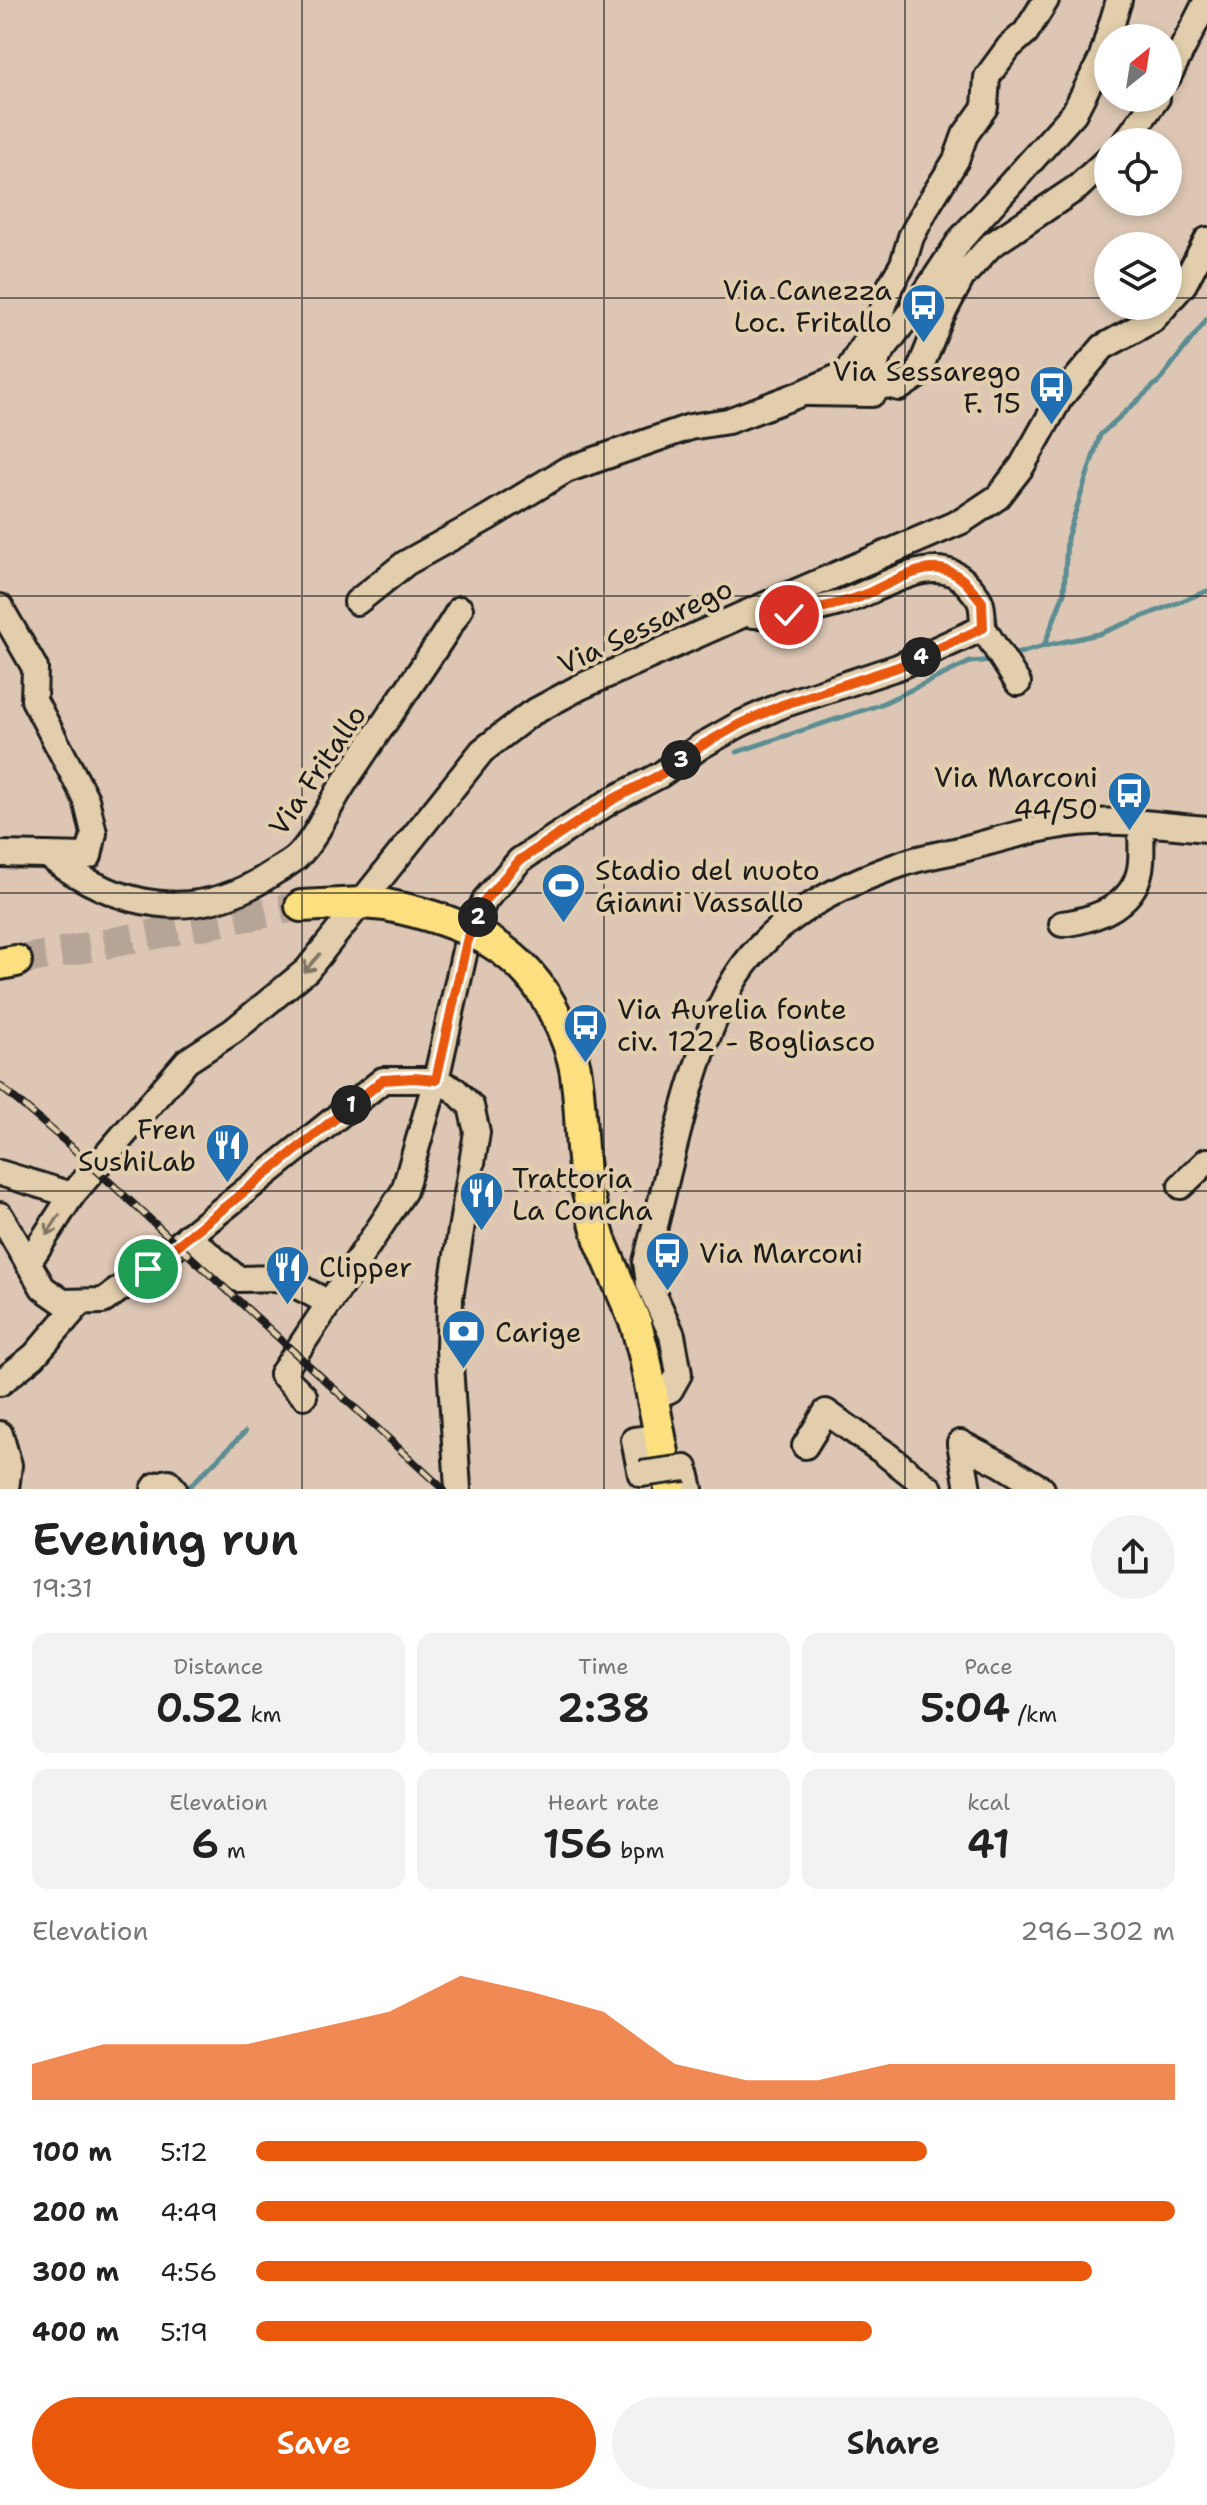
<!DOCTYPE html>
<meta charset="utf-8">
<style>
:root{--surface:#fff;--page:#f2f2f2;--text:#222;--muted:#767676;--accent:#ea580c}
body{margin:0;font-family:"Shantell Sans",sans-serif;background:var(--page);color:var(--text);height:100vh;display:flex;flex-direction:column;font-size:30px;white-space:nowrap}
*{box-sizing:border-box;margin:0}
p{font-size:26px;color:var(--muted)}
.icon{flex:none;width:44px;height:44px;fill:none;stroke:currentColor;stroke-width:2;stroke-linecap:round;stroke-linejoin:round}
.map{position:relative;height:1489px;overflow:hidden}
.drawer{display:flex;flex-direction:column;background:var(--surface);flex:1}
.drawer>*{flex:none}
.needle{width:52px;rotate:30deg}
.controls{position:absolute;left:1094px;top:24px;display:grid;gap:16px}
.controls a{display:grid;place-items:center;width:88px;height:88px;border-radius:50%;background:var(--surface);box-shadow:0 4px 12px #0003;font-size:40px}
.pin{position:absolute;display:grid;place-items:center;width:68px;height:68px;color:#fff;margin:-34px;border:4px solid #fff;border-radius:50%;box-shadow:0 2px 8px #0007}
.km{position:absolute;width:40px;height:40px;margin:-20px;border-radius:50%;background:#222;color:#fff;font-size:22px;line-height:40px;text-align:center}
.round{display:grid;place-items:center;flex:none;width:84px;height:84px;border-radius:42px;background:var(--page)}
.overview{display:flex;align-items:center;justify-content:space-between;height:136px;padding:0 32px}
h1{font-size:44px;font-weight:600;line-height:60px}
.metrics{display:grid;grid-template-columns:repeat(3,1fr);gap:12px;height:136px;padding:8px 32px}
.metrics div{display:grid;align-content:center;border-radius:16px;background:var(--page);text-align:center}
.metrics b{font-size:40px;font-weight:600}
.metrics small{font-size:22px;font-weight:400}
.metrics p{font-size:22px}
.chart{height:224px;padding:16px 32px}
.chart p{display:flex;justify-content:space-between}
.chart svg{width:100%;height:144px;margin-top:8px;fill:var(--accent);opacity:.7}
.button{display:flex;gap:16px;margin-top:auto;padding:16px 32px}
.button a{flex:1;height:92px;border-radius:48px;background:var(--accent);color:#fff;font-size:32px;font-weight:600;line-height:92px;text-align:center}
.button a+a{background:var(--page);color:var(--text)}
ul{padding:0 32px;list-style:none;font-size:26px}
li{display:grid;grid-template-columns:128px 96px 1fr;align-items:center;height:60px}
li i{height:20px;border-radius:10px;background:var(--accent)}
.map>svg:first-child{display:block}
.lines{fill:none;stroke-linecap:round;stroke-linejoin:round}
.stream{stroke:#5c8d92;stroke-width:5}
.major-tunnel{stroke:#b6a596;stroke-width:30;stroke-dasharray:30 15;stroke-linecap:butt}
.minor-casing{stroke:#1c1c1c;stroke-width:30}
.major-casing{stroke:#1c1c1c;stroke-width:36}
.minor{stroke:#e2ceac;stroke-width:24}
.major{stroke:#fce080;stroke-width:30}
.rail-casing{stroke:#1c1c1c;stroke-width:8}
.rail{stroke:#e2ceac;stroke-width:5;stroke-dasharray:15;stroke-linecap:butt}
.minor-bridge-casing{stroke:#1c1c1c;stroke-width:30;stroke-linecap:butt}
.major-bridge-casing{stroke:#1c1c1c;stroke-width:36;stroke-linecap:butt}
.minor-bridge{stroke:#e2ceac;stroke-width:24}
.major-bridge{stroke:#fce080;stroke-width:30}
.oneway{stroke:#7f7564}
.route-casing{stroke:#fff;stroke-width:16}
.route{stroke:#ea580c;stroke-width:10}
.grid{fill:none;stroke:#1c1c1c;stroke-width:2;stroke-opacity:0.55}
.labels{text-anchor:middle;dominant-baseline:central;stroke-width:8;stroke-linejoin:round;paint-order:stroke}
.poi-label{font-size:28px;fill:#1c1c1c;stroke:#e2ceac;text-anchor:start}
.street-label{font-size:28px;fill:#1c1c1c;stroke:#e2ceac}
</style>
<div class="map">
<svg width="1207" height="1489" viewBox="0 0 1207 1489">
<rect width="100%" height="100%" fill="#ddc7b4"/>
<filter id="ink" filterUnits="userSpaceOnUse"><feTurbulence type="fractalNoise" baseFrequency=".0125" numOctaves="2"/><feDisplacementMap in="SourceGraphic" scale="16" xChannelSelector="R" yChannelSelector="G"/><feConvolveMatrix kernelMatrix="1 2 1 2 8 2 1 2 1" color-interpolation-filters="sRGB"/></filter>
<g filter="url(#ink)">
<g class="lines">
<g class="stream">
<path d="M 1044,646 L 1099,634 L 1207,591"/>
<path d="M 1009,656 L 1044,646 L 1064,593 L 1067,538 L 1100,435 L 1160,380 L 1207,319"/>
<path d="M 737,752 L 879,705 L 970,662 L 996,660"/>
<path d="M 187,1489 L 245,1432"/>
</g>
<path class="major-tunnel" d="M 16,961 L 301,906"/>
<defs>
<g id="minor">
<path d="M 1168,77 L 1207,0"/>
<path d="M 1125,142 L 1157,98"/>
<path d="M 1108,159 L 1078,187 L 990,246 L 962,277 L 941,317 L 917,376 L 899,388 L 883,384 L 875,371 L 878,356 L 922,298 L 961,239 L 1074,113 L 1101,60 L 1119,0"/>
<path d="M 1168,302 L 1184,284 L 1207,240"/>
<path d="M 809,393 L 872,394 L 883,384"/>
<path d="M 357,602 L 406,563 L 487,518 L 566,470 L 690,427 L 728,421 L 803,393 L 847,373 L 882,312 L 890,286 L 903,264 L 911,237 L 928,205 L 956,160 L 965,135 L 985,107 L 987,77 L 1009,47 L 1026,32 L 1046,0"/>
<path d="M 0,607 L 35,668 L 34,700 L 86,799 L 94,833 L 89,856 L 0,854"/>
<path d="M 983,628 L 1018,683"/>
<path d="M 47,855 C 117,908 195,925 271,874 C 279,869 289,864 297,857 C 316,838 325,814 339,791 C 347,777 357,764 366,750 C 397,703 431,658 460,609"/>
<path d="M 1062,924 C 1098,919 1138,904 1141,862 C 1142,850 1141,836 1141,823"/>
<path d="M 0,1173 L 72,1195"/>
<path d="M 1181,1186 L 1207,1161"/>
<path d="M 0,1215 L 43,1288 L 63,1302 L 103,1301 L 148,1269 L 383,1080 L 436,1080 L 455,1090 L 471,1106 L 477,1132 L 450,1298 L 449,1349 L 458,1489"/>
<path d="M 188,1236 L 238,1279 L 282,1278 L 329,1303"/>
<path d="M 28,1263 L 72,1195 L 187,1061 L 233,1031 L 307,970 L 482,751 L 530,714 L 580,687 L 742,615 L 962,521 L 998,497 L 1022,466 L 1060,398 L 1103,347 L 1152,320 L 1165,306"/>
<path d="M 282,1374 L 404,1191 L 436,1080 L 467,941 L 485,900 L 520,860 L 612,800 L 660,775 L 701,746 L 740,724 L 782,705 L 898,667 L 983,628 C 982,603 984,603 967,584 C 936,548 879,591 843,602 C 811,611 787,615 753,615"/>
<path d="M 282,1374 L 304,1396"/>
<path d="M 0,1383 L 34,1356 L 80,1303"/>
<path d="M 653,1397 L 670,1390 L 679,1374 L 672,1335 L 649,1284 L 646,1262 C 669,1174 687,1069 729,989 C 764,923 834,887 902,864 C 923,856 946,854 967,848 C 1008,837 1049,824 1092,822 C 1130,820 1169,826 1207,829"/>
<path d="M 0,1434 L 9,1465 L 6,1489"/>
<path d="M 960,1443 L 1001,1464 L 1042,1489"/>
<path d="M 960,1443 L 968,1489"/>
<path d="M 805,1446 L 826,1412 L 882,1451 L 930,1489"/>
<path d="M 685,1468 L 690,1489"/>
<path d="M 641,1474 L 634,1440 L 660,1437"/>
<path d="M 154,1489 L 157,1485 L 168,1482 L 174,1489"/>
</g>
<g id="major">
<path d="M 301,906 L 362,903 L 386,905"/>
<path d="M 0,964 L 16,961"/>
<path d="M 600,1240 L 636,1324 L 645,1358 L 670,1489"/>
</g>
</defs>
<use href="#minor" class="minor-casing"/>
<use href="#major" class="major-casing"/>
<use href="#minor" class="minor"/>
<use href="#major" class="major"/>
<defs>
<path id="rail" d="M 0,1086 L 66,1142 L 443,1489"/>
</defs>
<use href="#rail" class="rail-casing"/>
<use href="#rail" class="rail"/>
<defs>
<path id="minor-bridge" d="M 641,1474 L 685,1468"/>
<path id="major-bridge" d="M 386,905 C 460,920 524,945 557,1018 C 567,1038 575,1060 577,1082 C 581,1110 580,1139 584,1168 C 587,1192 593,1216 600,1240"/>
</defs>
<use href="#minor-bridge" class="minor-bridge-casing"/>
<use href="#major-bridge" class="major-bridge-casing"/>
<use href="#minor-bridge" class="minor-bridge"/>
<use href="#major-bridge" class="major-bridge"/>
</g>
<defs><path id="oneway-shaft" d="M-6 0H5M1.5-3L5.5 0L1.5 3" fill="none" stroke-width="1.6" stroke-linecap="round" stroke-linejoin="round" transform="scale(2)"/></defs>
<g class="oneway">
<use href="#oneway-shaft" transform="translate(312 963) rotate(131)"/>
<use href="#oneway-shaft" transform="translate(53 1225) rotate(123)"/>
</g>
</g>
<g class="lines" filter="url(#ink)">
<defs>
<path id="route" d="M 148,1269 L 383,1080 L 414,1078 L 436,1080 L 467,941 L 485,900 L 520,860 L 612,800 L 660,775 L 701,746 L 740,724 L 782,705 L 898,667 L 983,628 L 982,602 C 972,589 961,574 945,570 C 919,563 884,587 862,596 C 839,605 813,609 789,615"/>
</defs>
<use href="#route" class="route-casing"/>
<use href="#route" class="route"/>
</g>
<path class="grid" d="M 302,0 L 302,1489M 604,0 L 604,1489M 905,0 L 905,1489M 0,298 L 1108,298M 1168,298 L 1207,298M 0,596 L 1207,596M 0,893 L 1207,893M 0,1191 L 1207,1191"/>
<defs>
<symbol id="bus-pin" viewBox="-11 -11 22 30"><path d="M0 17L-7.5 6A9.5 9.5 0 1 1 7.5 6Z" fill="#1f6fb2" stroke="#e2ceac"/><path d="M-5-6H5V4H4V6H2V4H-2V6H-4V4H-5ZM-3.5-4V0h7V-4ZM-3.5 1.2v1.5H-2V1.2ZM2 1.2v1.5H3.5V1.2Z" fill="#fff"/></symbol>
<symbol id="stadium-pin" viewBox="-11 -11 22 30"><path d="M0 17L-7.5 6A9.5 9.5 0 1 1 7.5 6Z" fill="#1f6fb2" stroke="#e2ceac"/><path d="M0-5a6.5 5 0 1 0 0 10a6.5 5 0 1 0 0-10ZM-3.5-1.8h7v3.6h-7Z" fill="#fff"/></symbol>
<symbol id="restaurant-pin" viewBox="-11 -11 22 30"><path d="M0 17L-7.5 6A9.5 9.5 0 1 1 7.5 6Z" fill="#1f6fb2" stroke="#e2ceac"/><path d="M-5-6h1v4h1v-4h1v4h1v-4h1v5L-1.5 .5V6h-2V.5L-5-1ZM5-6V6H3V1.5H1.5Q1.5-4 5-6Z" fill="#fff"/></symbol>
<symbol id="bank-pin" viewBox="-11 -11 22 30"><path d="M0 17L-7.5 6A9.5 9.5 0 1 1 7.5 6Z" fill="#1f6fb2" stroke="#e2ceac"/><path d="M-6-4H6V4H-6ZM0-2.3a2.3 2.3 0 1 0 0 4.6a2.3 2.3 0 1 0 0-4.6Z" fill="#fff"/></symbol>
</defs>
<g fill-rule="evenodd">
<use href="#bus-pin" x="898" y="280" width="51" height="69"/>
<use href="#bus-pin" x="1026" y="362" width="51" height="69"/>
<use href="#bus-pin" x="1104" y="768" width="51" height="69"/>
<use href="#stadium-pin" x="538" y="860" width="51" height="69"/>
<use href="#bus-pin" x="560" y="1000" width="51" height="69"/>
<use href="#restaurant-pin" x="202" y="1120" width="51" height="69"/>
<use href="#restaurant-pin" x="456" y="1168" width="51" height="69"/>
<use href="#bus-pin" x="642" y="1228" width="51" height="69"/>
<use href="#restaurant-pin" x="262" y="1242" width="51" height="69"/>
<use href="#bank-pin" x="438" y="1306" width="51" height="69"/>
</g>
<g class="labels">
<g class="poi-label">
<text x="892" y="290" text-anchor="end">Via Canezza<tspan x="892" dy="32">Loc. Fritallo</tspan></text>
<text x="1021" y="371" text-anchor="end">Via Sessarego<tspan x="1021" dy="32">F. 15</tspan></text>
<text x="1098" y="777" text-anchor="end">Via Marconi<tspan x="1098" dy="32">44/50</tspan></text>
<text x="595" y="870">Stadio del nuoto<tspan x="595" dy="32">Gianni Vassallo</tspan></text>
<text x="617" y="1009">Via Aurelia fonte<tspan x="617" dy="32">civ. 122 - Bogliasco</tspan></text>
<text x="196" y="1129" text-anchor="end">Fren<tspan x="196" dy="32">SushiLab</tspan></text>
<text x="512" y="1178">Trattoria<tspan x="512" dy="32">La Concha</tspan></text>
<text x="699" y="1253">Via Marconi</text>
<text x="319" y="1267">Clipper</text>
<text x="495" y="1332">Carige</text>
</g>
<g class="street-label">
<text transform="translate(645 626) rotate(-25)">Via Sessarego</text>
<text transform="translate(317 770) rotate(-56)">Via Fritallo</text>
</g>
</g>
</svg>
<div class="controls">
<a><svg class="needle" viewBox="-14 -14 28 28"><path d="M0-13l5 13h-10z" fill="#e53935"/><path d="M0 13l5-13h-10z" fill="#767676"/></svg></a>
<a><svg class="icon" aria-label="locate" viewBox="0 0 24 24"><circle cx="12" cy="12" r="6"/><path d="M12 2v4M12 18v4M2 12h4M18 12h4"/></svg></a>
<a><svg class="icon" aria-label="layers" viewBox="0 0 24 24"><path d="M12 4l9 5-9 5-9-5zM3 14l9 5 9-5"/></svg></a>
</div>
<div class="pin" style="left:148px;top:1269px;background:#1e9e55"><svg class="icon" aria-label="arrive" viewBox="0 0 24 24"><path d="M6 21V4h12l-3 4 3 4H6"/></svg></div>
<div class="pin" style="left:789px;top:615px;background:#d93025"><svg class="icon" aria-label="check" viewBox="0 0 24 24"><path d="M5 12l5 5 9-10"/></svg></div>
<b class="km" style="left:351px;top:1105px">1</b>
<b class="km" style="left:478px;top:917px">2</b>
<b class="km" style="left:681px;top:760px">3</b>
<b class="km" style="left:921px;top:657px">4</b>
</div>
<section class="drawer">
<div class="overview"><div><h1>Evening run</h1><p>19:31</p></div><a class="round"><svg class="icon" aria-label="share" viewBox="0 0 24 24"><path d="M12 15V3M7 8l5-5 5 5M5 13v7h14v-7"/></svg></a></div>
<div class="metrics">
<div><p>Distance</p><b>0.52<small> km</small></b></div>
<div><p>Time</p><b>2:38</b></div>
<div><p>Pace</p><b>5:04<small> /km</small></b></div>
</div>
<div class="metrics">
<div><p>Elevation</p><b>6<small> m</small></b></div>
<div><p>Heart rate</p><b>156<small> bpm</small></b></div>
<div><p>kcal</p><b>41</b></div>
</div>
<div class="chart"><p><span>Elevation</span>296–302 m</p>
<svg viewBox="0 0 160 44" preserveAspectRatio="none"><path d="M0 44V33L10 27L20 27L30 27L40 22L50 17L60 6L70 11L80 17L90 33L100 38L110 38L120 33L130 33L140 33L150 33L160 33V44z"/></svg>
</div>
<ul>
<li><b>100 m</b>5:12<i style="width:73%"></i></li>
<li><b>200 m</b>4:49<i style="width:100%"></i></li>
<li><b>300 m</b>4:56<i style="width:91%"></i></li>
<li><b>400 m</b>5:19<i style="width:67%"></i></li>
</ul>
<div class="button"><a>Save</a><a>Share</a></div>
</section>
